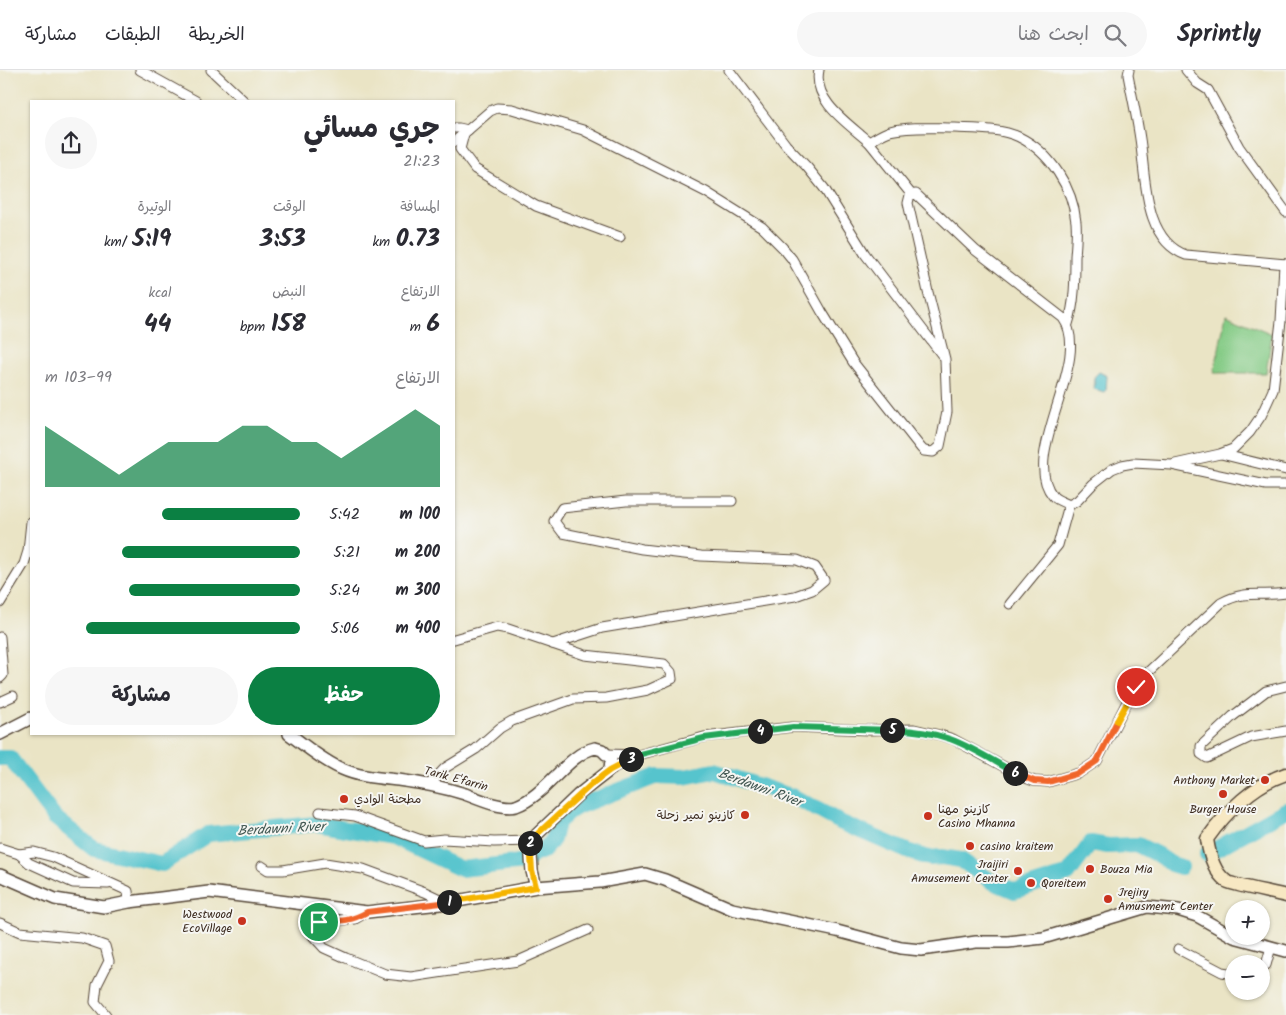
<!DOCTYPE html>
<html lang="ar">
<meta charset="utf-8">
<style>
:root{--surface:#fff;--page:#f7f7f7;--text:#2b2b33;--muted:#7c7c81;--line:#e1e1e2;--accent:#0b8043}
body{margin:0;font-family:Kalam,"Playpen Sans Arabic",sans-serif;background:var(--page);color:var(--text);direction:rtl;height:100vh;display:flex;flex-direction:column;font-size:19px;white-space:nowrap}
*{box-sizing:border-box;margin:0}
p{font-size:16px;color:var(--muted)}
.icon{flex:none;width:28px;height:28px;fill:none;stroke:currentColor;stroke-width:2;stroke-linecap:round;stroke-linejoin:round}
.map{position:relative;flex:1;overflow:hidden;direction:ltr}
.details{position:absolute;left:30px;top:30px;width:425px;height:635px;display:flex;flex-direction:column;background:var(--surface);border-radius:0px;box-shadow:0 1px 4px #0004;direction:rtl}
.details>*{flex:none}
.controls{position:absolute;left:1225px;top:830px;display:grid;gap:10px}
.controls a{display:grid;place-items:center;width:45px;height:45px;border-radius:50%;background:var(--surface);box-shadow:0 1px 4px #0004;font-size:25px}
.pin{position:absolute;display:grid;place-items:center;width:42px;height:42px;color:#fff;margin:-21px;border:2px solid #fff;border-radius:50%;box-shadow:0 1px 5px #0007}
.km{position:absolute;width:25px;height:25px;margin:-12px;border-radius:50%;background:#222;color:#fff;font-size:14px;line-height:25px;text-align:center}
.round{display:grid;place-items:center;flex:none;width:52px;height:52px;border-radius:26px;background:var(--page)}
.head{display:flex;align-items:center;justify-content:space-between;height:85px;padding:0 15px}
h1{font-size:28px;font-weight:700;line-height:38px}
.figures{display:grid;grid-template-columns:repeat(3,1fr);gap:8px;height:85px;padding:5px 15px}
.figures div{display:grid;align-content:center}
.figures b{font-size:25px;font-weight:700}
.figures small{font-size:14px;font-weight:400}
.figures p{font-size:14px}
.chart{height:140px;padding:10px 15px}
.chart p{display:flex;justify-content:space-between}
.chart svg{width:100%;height:90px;margin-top:5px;fill:var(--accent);opacity:.7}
.action{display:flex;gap:10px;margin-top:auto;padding:10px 15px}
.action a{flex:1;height:58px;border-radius:30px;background:var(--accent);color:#fff;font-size:20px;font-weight:700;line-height:58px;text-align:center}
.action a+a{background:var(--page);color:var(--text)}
ul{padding:0 15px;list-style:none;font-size:16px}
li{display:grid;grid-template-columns:80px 60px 1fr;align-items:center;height:38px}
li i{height:12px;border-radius:6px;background:var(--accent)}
header{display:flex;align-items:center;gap:30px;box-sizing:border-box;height:70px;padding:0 25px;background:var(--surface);border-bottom:1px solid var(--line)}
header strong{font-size:24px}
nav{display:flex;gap:28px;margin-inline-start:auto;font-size:18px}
.search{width:350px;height:45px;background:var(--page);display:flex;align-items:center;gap:12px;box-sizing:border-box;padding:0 18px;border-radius:28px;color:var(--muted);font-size:19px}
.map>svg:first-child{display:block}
.green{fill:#84cb85;stroke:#607a52}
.water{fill:#57c4cd;stroke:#497776}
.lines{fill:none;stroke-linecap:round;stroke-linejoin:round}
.river{stroke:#57c4cd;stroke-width:16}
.minor-casing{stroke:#554637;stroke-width:11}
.tertiary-casing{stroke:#554637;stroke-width:14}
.secondary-casing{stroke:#554637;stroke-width:15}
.minor{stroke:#fff;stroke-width:9}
.tertiary{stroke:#fff;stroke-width:11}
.secondary{stroke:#f7e8c3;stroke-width:12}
.split-1-casing{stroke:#fff;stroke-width:10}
.split-2-casing{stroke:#fff;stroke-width:10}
.split-3-casing{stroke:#fff;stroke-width:10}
.split-4-casing{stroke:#fff;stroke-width:10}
.split-5-casing{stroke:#fff;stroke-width:10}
.split-6-casing{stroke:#fff;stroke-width:10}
.split-7-casing{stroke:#fff;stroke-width:10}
.split-8-casing{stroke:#fff;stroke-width:10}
.split-1{stroke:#f0652b;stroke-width:6}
.split-2{stroke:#f5b400;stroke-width:6}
.split-3{stroke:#f5b400;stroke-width:6}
.split-4{stroke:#22a559;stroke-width:6}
.split-5{stroke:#22a559;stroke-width:6}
.split-6{stroke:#22a559;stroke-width:6}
.split-7{stroke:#f0652b;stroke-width:6}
.split-8{stroke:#f5b400;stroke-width:6}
.poi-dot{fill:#c8321e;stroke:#f6f6f2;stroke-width:2}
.labels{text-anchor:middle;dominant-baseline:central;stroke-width:4;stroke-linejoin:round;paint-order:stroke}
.street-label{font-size:12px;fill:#3b2a1e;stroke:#f6f6f2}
.poi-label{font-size:12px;fill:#3b2a1e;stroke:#f6f6f2;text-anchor:start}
.water-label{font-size:14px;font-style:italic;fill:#435853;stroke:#f6f6f2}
</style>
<header>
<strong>Sprintly</strong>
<div class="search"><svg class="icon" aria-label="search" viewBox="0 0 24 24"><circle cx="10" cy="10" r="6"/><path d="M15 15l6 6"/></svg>ابحث هنا</div>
<nav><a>الخريطة</a><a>الطبقات</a><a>مشاركة</a></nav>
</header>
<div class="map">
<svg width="1286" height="945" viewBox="0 0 1286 945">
<rect width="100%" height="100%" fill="#f6f6f2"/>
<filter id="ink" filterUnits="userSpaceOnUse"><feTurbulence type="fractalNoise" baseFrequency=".02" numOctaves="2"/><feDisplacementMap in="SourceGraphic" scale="10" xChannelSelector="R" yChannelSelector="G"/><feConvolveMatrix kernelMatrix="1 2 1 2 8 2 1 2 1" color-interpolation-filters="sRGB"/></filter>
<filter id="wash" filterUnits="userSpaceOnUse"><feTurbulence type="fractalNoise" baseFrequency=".0096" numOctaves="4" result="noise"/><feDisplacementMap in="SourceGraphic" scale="20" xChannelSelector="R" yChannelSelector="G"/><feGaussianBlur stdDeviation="1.12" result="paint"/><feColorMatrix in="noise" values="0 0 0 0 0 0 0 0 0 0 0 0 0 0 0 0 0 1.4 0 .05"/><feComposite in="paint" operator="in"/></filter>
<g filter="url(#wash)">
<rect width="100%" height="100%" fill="#eae4c5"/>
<path class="green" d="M 1226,244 L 1272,264 L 1266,303 L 1214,303 Z"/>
<path class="water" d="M 1099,302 L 1107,306 L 1106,320 L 1104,322 L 1094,319 L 1093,317 L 1095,313 L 1094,307 Z"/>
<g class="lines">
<g class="river">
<path d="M 0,688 L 10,688 L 54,747 L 94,779 L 162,794 L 208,764 L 317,754 L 393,767 L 461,799 L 524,792 L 535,784 L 545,780 L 553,769 L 557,753 L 569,742 L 579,736 L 657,706 L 684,707 L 714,701 L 794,727 L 842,753 L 907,781 L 929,788 L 942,787 L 961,790 L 991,811 L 1015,821 L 1068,804 L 1091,773 L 1108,776 L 1138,775 L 1158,785 L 1171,794 L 1181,797"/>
<path d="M 1207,784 L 1286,740"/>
</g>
</g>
</g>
<g filter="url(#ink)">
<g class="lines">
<defs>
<g id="minor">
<path d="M 140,0 L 196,31"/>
<path d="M 211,0 L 244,31"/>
<path d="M 729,0 L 786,75 L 807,97 L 824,118 L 865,184 L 942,285"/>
<path d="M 819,0 C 812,31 849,54 869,72 C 876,68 883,63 890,61 C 910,56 934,58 955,58 C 976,59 999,58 1019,67 C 1050,82 1073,118 1076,152 C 1077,163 1076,175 1075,186 C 1075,209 1075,233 1068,254"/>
<path d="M 1129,0 L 1128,5 C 1132,26 1137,48 1140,69 C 1146,106 1143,170 1186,185 L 1286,194"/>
<path d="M 1186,0 L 1197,13 L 1208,20 L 1239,77 L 1286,142"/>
<path d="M 454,58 L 459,58 L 468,60"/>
<path d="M 464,64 L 460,79 L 475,99 L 536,136 L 620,167"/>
<path d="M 454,72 L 490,41 L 497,38 L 512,39 L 583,60 L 706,122 L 762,157 L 783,178 L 792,189 L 822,242 L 853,292 L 921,378 L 924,381 L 933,382 L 940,376 L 947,342 L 945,289 L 928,222 L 908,133 L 910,125 L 916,124 L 975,180 L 1063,248 C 1094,290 1018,385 1053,426 C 1056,430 1064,432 1069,435 L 1077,431 L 1093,414 L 1112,399 L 1122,395 L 1133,393 L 1172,395 L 1266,415 L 1286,415"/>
<path d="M 869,72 L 911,124"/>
<path d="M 1221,384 L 1286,400"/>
<path d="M 1175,394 L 1220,384 L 1233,379 L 1250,362 L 1261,346 L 1273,320 L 1281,251 L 1284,194"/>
<path d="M 0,533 L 24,494 L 28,481 L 31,452"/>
<path d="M 1010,534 L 1058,475 L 1069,435"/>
<path d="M 0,567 L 3,605 L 0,608"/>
<path d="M 553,574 L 602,558 L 795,526 L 812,520 L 824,510 L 815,497 L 797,490 L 701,486 L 642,479 L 563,463 L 554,451 L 562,438 L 626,431 L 732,431"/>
<path d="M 1286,616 L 1266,621 L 1233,646 L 1201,676 L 1201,684 L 1207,688 L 1251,667 L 1286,661"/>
<path d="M 0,632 L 13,626"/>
<path d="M 607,684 L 638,685 L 610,700"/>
<path d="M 638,685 L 704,667 L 793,657 L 869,660 L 914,659 L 940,665 L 953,669 L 1023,707 L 1034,711 L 1048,712 L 1079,703 L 1097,691 L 1126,634 L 1148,602 L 1221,533 C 1247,519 1260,527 1286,523"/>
<path d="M 429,715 L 445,698 L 476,679 L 500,658 L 512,651 L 573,629 L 606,628 L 648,620 L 672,609 L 671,602 L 664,594 L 585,585 L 508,559 L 497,557 L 454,569"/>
<path d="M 320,742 L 355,746 L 424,771 L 444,769 L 494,772 L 530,771"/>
<path d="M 0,778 L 19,784 L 34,782 L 53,787 L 128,821 L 129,832"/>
<path d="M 19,784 L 29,793 L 73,813 L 108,814"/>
<path d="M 262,796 L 268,800 L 283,800 L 325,793 L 363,799 L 425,822 L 446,832"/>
<path d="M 367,842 L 355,849 L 319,852 L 312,855 L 313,866 L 324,878 L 346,888 L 385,904 L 411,907 L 518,891 L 588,860"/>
<path d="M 0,853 L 20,862 L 82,868 L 105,876 L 109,891 L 97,915 L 95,932 L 106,945"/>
<path d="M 1178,879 L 1222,902 L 1234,904"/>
<path d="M 1261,898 L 1266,895 L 1271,877"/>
</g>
<g id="tertiary">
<path d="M 0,664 L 31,648"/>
<path d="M 289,664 C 306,676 323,691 342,699 C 360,707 379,708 398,710 C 421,713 443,717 465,724 C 478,729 503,740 516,736 C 547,725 567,684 595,678 L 602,680 L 611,689 L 610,700 L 578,725 L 530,771 L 532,801 L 536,817"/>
<path d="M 0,805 L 55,829 L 104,837 L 129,832 L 209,822 L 367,842 L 440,834 L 536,817 L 600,812 L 645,804 L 665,810 L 732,839 L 837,861 L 901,878 L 921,880 L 976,872 L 1008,872 L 1043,868 L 1147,837 L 1178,840 L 1197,846 L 1234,867 L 1286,881"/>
</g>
<path id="secondary" d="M 1286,704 C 1254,714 1226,742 1207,769 C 1209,783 1214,802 1226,811 C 1231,815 1276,823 1286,826"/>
</defs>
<use href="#minor" class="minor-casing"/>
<use href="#tertiary" class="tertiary-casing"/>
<use href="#secondary" class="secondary-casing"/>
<use href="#minor" class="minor"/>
<use href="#tertiary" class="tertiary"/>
<use href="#secondary" class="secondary"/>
</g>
</g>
<g class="lines" filter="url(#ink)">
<defs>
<path id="split-1" d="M 319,852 C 338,851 350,852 367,842 L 449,832"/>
<path id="split-2" d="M 449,832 L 536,817 L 532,801 L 530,773"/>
<path id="split-3" d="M 530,773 L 534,767 L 594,712 L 610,700 L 631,689"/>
<path id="split-4" d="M 631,689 L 641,684 L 704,668 L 760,661"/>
<path id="split-5" d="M 760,661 L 793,657 L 892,660"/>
<path id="split-6" d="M 892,660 C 945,659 971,678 1015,703"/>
<path id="split-7" d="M 1015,703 L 1034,711 L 1048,712 L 1079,703 L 1097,691 L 1117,651"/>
<path id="split-8" d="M 1117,651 L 1136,617"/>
</defs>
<use href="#split-1" class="split-1-casing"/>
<use href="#split-2" class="split-2-casing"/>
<use href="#split-3" class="split-3-casing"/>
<use href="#split-4" class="split-4-casing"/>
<use href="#split-5" class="split-5-casing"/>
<use href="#split-6" class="split-6-casing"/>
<use href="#split-7" class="split-7-casing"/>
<use href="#split-8" class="split-8-casing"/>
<use href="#split-1" class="split-1"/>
<use href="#split-2" class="split-2"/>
<use href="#split-3" class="split-3"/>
<use href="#split-4" class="split-4"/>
<use href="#split-5" class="split-5"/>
<use href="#split-6" class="split-6"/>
<use href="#split-7" class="split-7"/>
<use href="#split-8" class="split-8"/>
</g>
<g class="poi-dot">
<circle cx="1265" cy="710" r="5"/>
<circle cx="1223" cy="724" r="5"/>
<circle cx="344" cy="729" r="5"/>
<circle cx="745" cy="745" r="5"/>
<circle cx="928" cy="746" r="5"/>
<circle cx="970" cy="776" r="5"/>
<circle cx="1090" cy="799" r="5"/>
<circle cx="1018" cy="801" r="5"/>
<circle cx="1031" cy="813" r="5"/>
<circle cx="1108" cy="829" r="5"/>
<circle cx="242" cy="851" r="5"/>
</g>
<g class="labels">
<g class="street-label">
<text transform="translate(456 709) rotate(15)">Tarik E'farrin</text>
</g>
<g class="poi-label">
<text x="1255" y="710" text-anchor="end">Anthony Market</text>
<text x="354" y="729">مطحنة الوادي</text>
<text x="938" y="739">كازينو مهنا<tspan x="938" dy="14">Casino Mhanna</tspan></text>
<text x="1223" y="739" text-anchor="middle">Burger House</text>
<text x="735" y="745" text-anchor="end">كازينو نمير زحلة</text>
<text x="980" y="776">casino kraitem</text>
<text x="1008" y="794" text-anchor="end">Jraijiri<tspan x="1008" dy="14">Amusement Center</tspan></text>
<text x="1100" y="799">Bouza Mia</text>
<text x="1041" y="813">Qoreitem</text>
<text x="1118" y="822">Jrejiry<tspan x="1118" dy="14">Amusmemt Center</tspan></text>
<text x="232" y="844" text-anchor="end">Westwood<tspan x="232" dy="14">EcoVillage</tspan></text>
</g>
<g class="water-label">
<text transform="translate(760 718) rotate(20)">Berdawni River</text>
<text transform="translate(281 759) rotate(-3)">Berdawni River</text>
</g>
</g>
</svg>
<div class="controls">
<a>+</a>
<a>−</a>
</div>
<div class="pin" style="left:319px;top:852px;background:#1e9e55"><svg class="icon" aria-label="arrive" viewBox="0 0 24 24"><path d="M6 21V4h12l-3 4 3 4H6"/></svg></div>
<div class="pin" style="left:1136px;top:617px;background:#d93025"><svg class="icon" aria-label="check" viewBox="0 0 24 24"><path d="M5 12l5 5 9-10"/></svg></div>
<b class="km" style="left:449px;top:832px">1</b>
<b class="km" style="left:530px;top:773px">2</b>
<b class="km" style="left:631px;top:689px">3</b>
<b class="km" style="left:760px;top:661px">4</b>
<b class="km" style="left:892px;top:660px">5</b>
<b class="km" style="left:1015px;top:703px">6</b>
<section class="details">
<div class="head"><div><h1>جري مسائي</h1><p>21:23</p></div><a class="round"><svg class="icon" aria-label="share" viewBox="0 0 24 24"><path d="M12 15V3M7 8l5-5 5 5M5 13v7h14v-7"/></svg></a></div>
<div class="figures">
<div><p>المسافة</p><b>0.73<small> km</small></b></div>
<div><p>الوقت</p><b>3:53</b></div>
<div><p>الوتيرة</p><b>5:19<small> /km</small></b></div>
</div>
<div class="figures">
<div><p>الارتفاع</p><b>6<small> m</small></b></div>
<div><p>النبض</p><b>158<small> bpm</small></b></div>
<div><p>kcal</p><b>44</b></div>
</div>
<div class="chart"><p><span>الارتفاع</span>99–103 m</p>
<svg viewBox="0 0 160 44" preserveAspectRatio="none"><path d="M0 44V14L10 22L20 30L30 38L40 30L50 22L60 22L70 22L80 14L90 14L100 22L110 22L120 30L130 22L140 14L150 6L160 14V44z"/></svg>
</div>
<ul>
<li><b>100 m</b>5:42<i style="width:54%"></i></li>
<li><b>200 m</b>5:21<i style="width:70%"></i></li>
<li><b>300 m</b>5:24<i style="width:67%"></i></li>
<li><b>400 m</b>5:06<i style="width:84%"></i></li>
</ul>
<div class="action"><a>حفظ</a><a>مشاركة</a></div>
</section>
</div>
